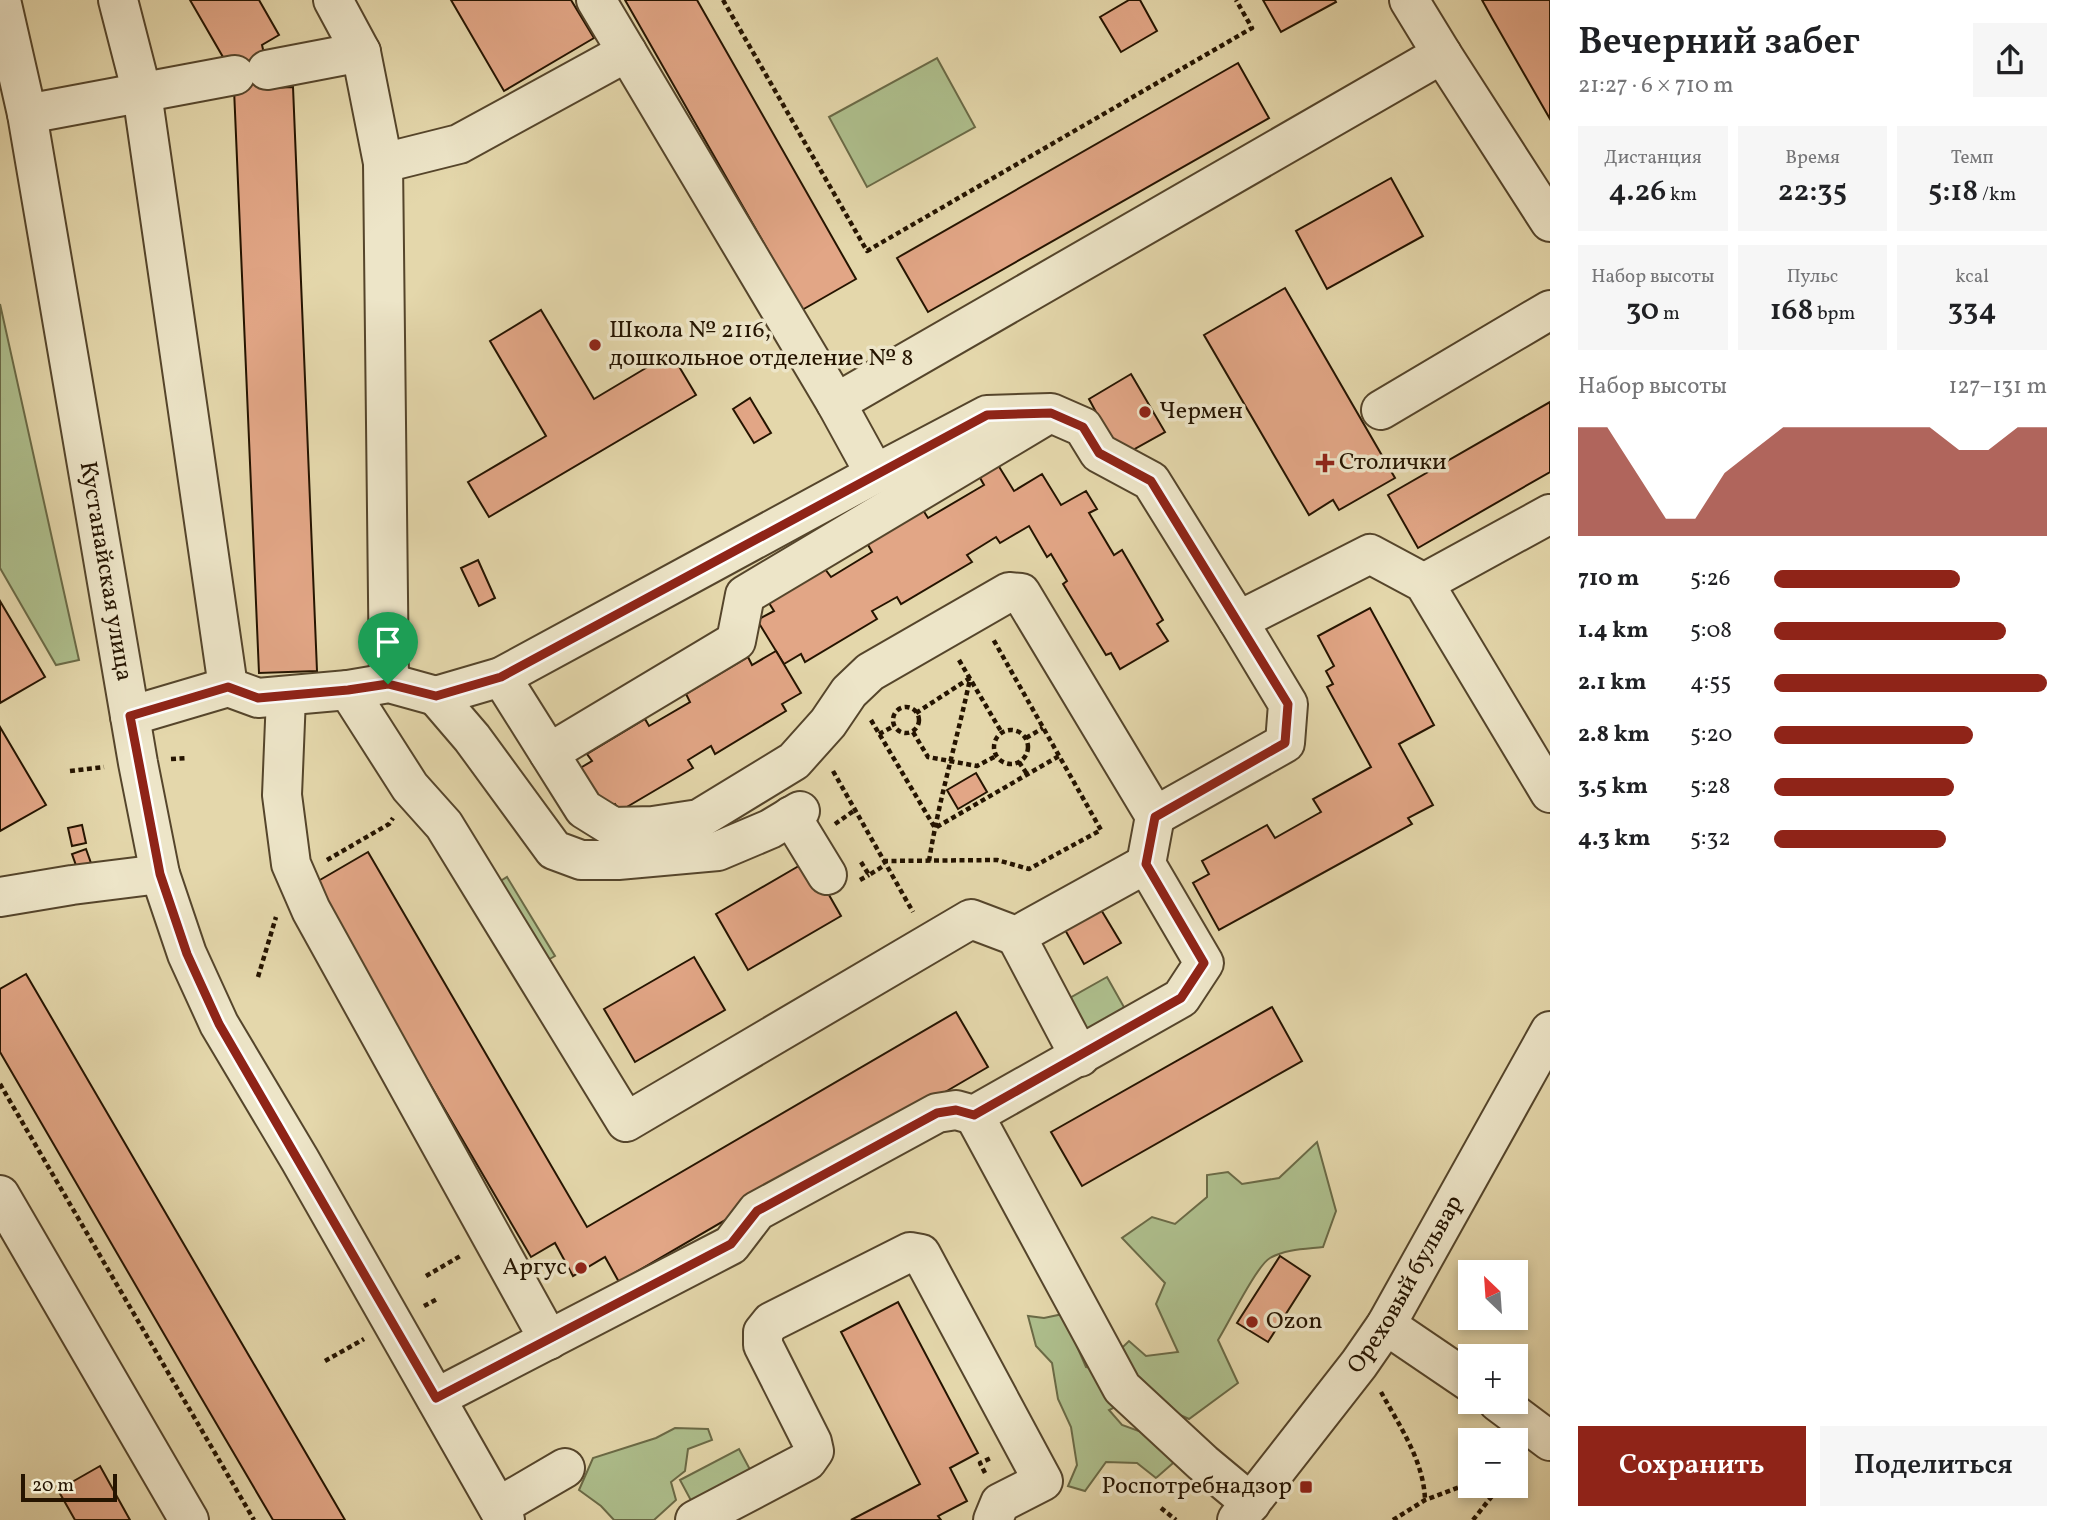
<!DOCTYPE html>
<html lang="ru">
<meta charset="utf-8">
<style>
:root{--surface:#fff;--page:#f6f6f6;--text:#202124;--muted:#757577;--accent:#8f2418}
body{margin:0;font-family:Vollkorn,serif;background:var(--page);color:var(--text);height:100vh;display:flex;flex-direction:column;font-size:26px;white-space:nowrap}
*{box-sizing:border-box;margin:0}
p{font-size:23px;color:var(--muted)}
.icon{flex:none;width:38px;height:38px;fill:none;stroke:currentColor;stroke-width:2;stroke-linecap:round;stroke-linejoin:round}
.map{position:relative;flex:1;overflow:hidden}
.drawer{display:flex;flex-direction:column;background:var(--surface);width:525px}
.drawer>*{flex:none}
.needle{width:46px;rotate:335deg}
.controls{position:absolute;left:1458px;top:1260px;display:grid;gap:14px}
.controls a{display:grid;place-items:center;width:70px;height:70px;border-radius:0px;background:var(--surface);box-shadow:0 4px 10px #0003;font-size:35px}
.scale{position:absolute;left:21px;bottom:18px;width:96px;box-sizing:border-box;padding-left:7px;border:4px solid #251400;border-top:0;font-size:19px;line-height:24px;white-space:nowrap;color:#251400;-webkit-text-stroke:5px #ede5c8;paint-order:stroke}
.pin{position:absolute;display:grid;place-items:center;width:60px;height:60px;color:#fff;margin:-72px -30px;border-radius:50% 50% 50% 0;rotate:-45deg;box-shadow:0 0 7px #0007}
.pin .icon{rotate:45deg}
.round{display:grid;place-items:center;flex:none;width:74px;height:74px;border-radius:0px;background:var(--page)}
.head{display:flex;align-items:center;justify-content:space-between;height:119px;padding:0 28px}
h1{font-size:38px;font-weight:600;line-height:52px}
.stats{display:grid;grid-template-columns:repeat(3,1fr);gap:10px;height:119px;padding:7px 28px}
.stats div{display:grid;align-content:center;border-radius:0px;background:var(--page);text-align:center}
.stats b{font-size:30px;font-weight:600}
.stats small{font-size:19px;font-weight:400}
.stats p{font-size:19px}
.chart{height:196px;padding:14px 28px}
.chart p{display:flex;justify-content:space-between}
.chart svg{width:100%;height:126px;margin-top:7px;fill:var(--accent);opacity:.7}
.action{display:flex;gap:14px;margin-top:auto;padding:14px 28px}
.action a{flex:1;height:80px;border-radius:0px;background:var(--accent);color:#fff;font-size:28px;font-weight:600;line-height:80px;text-align:center}
.action a+a{background:var(--page);color:var(--text)}
ul{padding:0 28px;list-style:none;font-size:23px}
li{display:grid;grid-template-columns:112px 84px 1fr;align-items:center;height:52px}
li i{height:18px;border-radius:9px;background:var(--accent)}
main{display:flex;flex:1;min-height:0}
.map>svg:first-child{display:block}
.green{fill:#aebf8d;stroke:#6a6a46;stroke-width:2}
.building{fill:#e2a686;stroke:#251400;stroke-width:2}
.lines{fill:none;stroke-linecap:round;stroke-linejoin:round}
.minor-casing{stroke:#55452b;stroke-width:42}
.path{stroke:#251400;stroke-width:4.5;stroke-dasharray:5 3.5;stroke-linecap:butt}
.minor{stroke:#ede5c8;stroke-width:38}
.route-casing{stroke:#fff;stroke-width:14}
.route{stroke:#8f2418;stroke-width:9}
.poi-dot{fill:#8f2418;stroke:#ede5c8;stroke-width:2.5}
.labels{text-anchor:middle;dominant-baseline:central;stroke-width:7;stroke-linejoin:round;paint-order:stroke}
.poi-label{font-size:24px;fill:#251400;stroke:#ede5c8;text-anchor:start}
.street-label{font-size:24px;fill:#251400;stroke:#ede5c8}
</style>
<main>
<div class="map">
<svg width="1550" height="1520" viewBox="0 0 1550 1520">
<rect width="100%" height="100%" fill="#e4d7ab"/>
<filter id="stains"><feTurbulence type="fractalNoise" baseFrequency=".00286" numOctaves="4"/><feColorMatrix values="0 0 0 0 .2 0 0 0 0 .09 0 0 0 0 .02 0 0 0 .5 -.17"/></filter>
<radialGradient id="worn" r=".72"><stop offset=".6" stop-color="#630" stop-opacity="0"/><stop offset="1" stop-color="#630" stop-opacity=".3"/></radialGradient>
<g class="green">
<path d="M 937,58 L 975,127 L 867,187 L 829,117 Z"/>
<path d="M 0,304 L 79,660 L 56,665 L 0,568 Z"/>
<path d="M 507,877 L 555,956 L 539,965 L 491,887 Z"/>
<path d="M 1107,977 L 1129,1016 L 1083,1042 L 1061,1003 Z"/>
<path d="M 1317,1142 L 1336,1211 L 1323,1247 C 1305,1249 1286,1249 1270,1258 C 1257,1265 1228,1324 1218,1340 L 1238,1383 L 1189,1419 L 1158,1405 L 1125,1402 L 1109,1410 L 1122,1425 L 1158,1438 L 1180,1457 L 1156,1478 L 1137,1463 L 1106,1462 L 1085,1491 L 1068,1486 L 1077,1465 L 1071,1427 L 1058,1399 L 1052,1363 L 1036,1346 L 1028,1316 L 1044,1318 L 1063,1314 L 1086,1367 L 1100,1369 L 1129,1341 L 1146,1356 L 1178,1352 L 1156,1304 L 1165,1283 L 1122,1238 L 1152,1217 L 1175,1224 L 1207,1197 L 1207,1175 L 1228,1172 L 1242,1184 L 1279,1178 Z"/>
<path d="M 675,1428 L 708,1429 L 712,1440 L 688,1449 L 685,1471 L 671,1482 L 676,1500 L 654,1520 L 614,1520 L 601,1506 L 579,1490 L 593,1458 L 656,1438 Z"/>
<path d="M 739,1449 L 754,1477 L 695,1508 L 680,1480 Z"/>
</g>
<g class="building">
<path d="M 190,0 L 259,0 L 279,35 L 262,45 L 272,88 L 293,87 L 317,671 L 259,673 L 234,89 L 227,64 Z"/>
<path d="M 451,0 L 571,0 L 594,38 L 504,91 Z"/>
<path d="M 625,0 L 697,0 L 856,279 L 802,310 Z"/>
<path d="M 1129,0 L 1140,0 L 1157,31 L 1121,52 L 1100,17 Z"/>
<path d="M 1263,0 L 1335,0 L 1336,2 L 1281,32 Z"/>
<path d="M 1482,0 L 1550,0 L 1550,119 L 1492,18 Z"/>
<path d="M 1238,63 L 1269,118 L 928,312 L 897,258 Z"/>
<path d="M 1391,178 L 1423,236 L 1327,289 L 1296,231 Z"/>
<path d="M 1285,288 L 1395,478 L 1339,510 L 1333,500 L 1309,515 L 1204,335 Z"/>
<path d="M 541,310 L 594,399 L 671,353 L 696,395 L 489,517 L 468,482 L 546,436 L 490,341 Z"/>
<path d="M 1131,374 L 1165,432 L 1122,456 L 1087,417 L 1096,412 L 1089,399 Z"/>
<path d="M 750,398 L 771,433 L 754,443 L 733,409 Z"/>
<path d="M 1550,402 L 1550,472 L 1418,548 L 1388,495 Z"/>
<path d="M 998,465 L 1014,491 L 1042,474 L 1061,505 L 1086,491 L 1097,509 L 1089,513 L 1114,555 L 1122,550 L 1163,620 L 1157,624 L 1168,641 L 1120,669 L 1111,653 L 1106,655 L 1063,584 L 1067,581 L 1051,554 L 1047,557 L 1029,526 L 1000,543 L 996,537 L 967,555 L 972,562 L 901,604 L 897,597 L 872,611 L 877,619 L 805,662 L 801,654 L 784,664 L 757,620 L 774,611 L 769,603 L 825,569 L 831,577 L 872,552 L 867,543 L 923,510 L 928,518 L 984,485 L 979,476 Z"/>
<path d="M 478,560 L 495,598 L 479,606 L 461,568 Z"/>
<path d="M 0,601 L 45,677 L 0,703 Z"/>
<path d="M 1370,608 L 1434,725 L 1399,744 L 1433,805 L 1408,818 L 1412,824 L 1219,930 L 1193,883 L 1209,874 L 1202,861 L 1267,825 L 1275,838 L 1321,812 L 1313,799 L 1371,767 L 1327,687 L 1333,684 L 1326,671 L 1334,666 L 1318,636 Z"/>
<path d="M 776,651 L 801,693 L 782,704 L 786,711 L 715,754 L 711,746 L 688,760 L 693,768 L 620,811 L 615,804 L 602,812 L 577,770 L 592,761 L 587,754 L 645,719 L 649,726 L 690,702 L 686,694 L 748,657 L 752,665 Z"/>
<path d="M 0,727 L 46,805 L 0,831 Z"/>
<path d="M 976,773 L 987,792 L 958,809 L 947,790 Z"/>
<path d="M 82,825 L 86,843 L 72,846 L 68,828 Z"/>
<path d="M 86,849 L 92,866 L 78,871 L 72,854 Z"/>
<path d="M 368,852 L 587,1227 L 956,1012 L 988,1067 L 619,1282 L 605,1257 L 573,1276 L 555,1243 L 531,1257 L 313,884 Z"/>
<path d="M 809,860 L 841,916 L 748,970 L 716,914 Z"/>
<path d="M 1100,908 L 1121,943 L 1084,964 L 1064,928 Z"/>
<path d="M 694,957 L 725,1010 L 635,1062 L 604,1009 Z"/>
<path d="M 26,974 L 345,1520 L 273,1520 L 196,1389 L 0,1052 L 0,989 Z"/>
<path d="M 1272,1007 L 1302,1061 L 1082,1186 L 1051,1132 Z"/>
<path d="M 1280,1256 L 1310,1276 L 1268,1342 L 1237,1323 Z"/>
<path d="M 898,1302 L 978,1453 L 950,1468 L 967,1501 L 938,1516 L 941,1520 L 851,1520 L 920,1484 L 841,1332 Z"/>
<path d="M 100,1466 L 130,1520 L 75,1520 L 58,1490 Z"/>
</g>
<g class="lines">
<defs>
<g id="minor">
<path id="s1" d="M 1,0 L 27,114 L 138,763 L 160,874 L 187,954 L 219,1024 L 300,1160 L 505,1520"/>
<path d="M 118,0 L 142,93 L 228,687"/>
<path d="M 333,0 L 361,52 L 383,163 L 389,683"/>
<path d="M 1442,54 L 1550,222"/>
<path d="M 267,70 L 361,52"/>
<path d="M 27,114 L 235,75"/>
<path d="M 383,163 L 459,144 L 627,52"/>
<path d="M 836,403 L 1442,54 L 1409,0"/>
<path d="M 1381,410 L 1550,310"/>
<path d="M 875,474 L 987,415 L 1051,413 L 1083,427 L 1099,453 L 1151,481 L 1238,621 L 1370,554 L 1424,583 L 1550,793"/>
<path d="M 1424,583 L 1550,514"/>
<path d="M 348,690 L 410,787 L 444,825 L 626,1122 L 971,919 L 1016,936 L 1146,864"/>
<path d="M 436,696 L 472,738 L 554,850 L 581,860 L 618,860 L 718,851 L 770,829 L 800,811"/>
<path d="M 286,697 L 282,795 L 291,864 L 311,910 L 549,1340"/>
<path d="M 130,716 L 228,687 L 258,698 L 348,690 L 389,683 L 436,696 L 501,677 L 875,474 L 836,403 L 596,0"/>
<path d="M 549,753 L 736,641 L 745,595 L 1045,416"/>
<path d="M 791,816 L 827,875"/>
<path d="M 1155,816 L 1285,743 L 1288,704 L 1238,621"/>
<path d="M 0,897 L 72,885 L 160,874"/>
<path d="M 1016,936 L 1080,1057"/>
<path d="M 974,1115 L 1122,1388 L 1203,1463 L 1251,1503"/>
<path d="M 0,1195 L 189,1520"/>
<path d="M 1386,1325 L 1470,1382"/>
<path d="M 436,1398 L 731,1245 L 757,1211 L 937,1113 L 956,1110 L 974,1115 L 1181,998 L 1204,963 L 1146,864 L 1155,816 L 1021,593 L 1009,592 L 870,672 L 849,692 L 828,723 L 794,761 L 699,819 L 653,826 L 613,827 L 584,809 L 501,677"/>
<path d="M 1498,1402 L 1550,1441"/>
<path d="M 498,1507 L 565,1468"/>
<path d="M 695,1520 L 807,1461 L 814,1451 L 812,1442 L 763,1345 L 763,1332 L 771,1322 L 910,1252 L 921,1254 L 1043,1481 L 1000,1503 L 993,1520"/>
<path id="s2" d="M 1237,1520 L 1359,1364 L 1386,1325 L 1550,1031"/>
</g>
</defs>
<use href="#minor" class="minor-casing"/>
<g class="path">
<path d="M 723,0 L 867,251 L 1252,28 L 1236,0"/>
<path d="M 959,660 L 1002,733"/>
<circle cx="906" cy="720" r="13"/>
<path d="M 916,713 L 970,678"/>
<path d="M 871,720 L 935,828 L 1059,756"/>
<circle cx="1011" cy="747" r="17"/>
<path d="M 913,732 L 928,757 L 977,766 L 996,756"/>
<path d="M 879,734 L 894,726"/>
<path d="M 1026,738 L 1043,728"/>
<path d="M 171,759 L 187,758"/>
<path d="M 1019,762 L 1027,774"/>
<path d="M 70,771 L 104,767"/>
<path d="M 833,771 L 913,912"/>
<path d="M 835,824 L 855,810"/>
<path d="M 327,860 L 389,824 L 393,818"/>
<path d="M 883,861 L 997,860 L 1029,869 L 1101,830 L 993,639"/>
<path d="M 929,861 C 939,799 957,740 970,679"/>
<path d="M 861,862 L 869,875 L 885,865"/>
<path d="M 860,880 L 869,875"/>
<path d="M 258,977 L 276,917"/>
<path d="M 0,1084 L 254,1520"/>
<path d="M 426,1276 L 462,1255"/>
<path d="M 424,1306 L 439,1298"/>
<path d="M 325,1361 L 364,1339"/>
<path d="M 1381,1392 C 1399,1425 1424,1461 1425,1500"/>
<path d="M 985,1473 L 980,1463 L 991,1458"/>
<path d="M 1161,1508 L 1176,1520"/>
<path d="M 1393,1520 L 1425,1500 L 1470,1483"/>
<path d="M 1473,1520 L 1500,1486"/>
</g>
<use href="#minor" class="minor"/>
</g>
<g class="lines">
<defs>
<path id="route" d="M 1051,413 L 1083,427 L 1099,453 L 1151,481 L 1288,704 L 1285,743 L 1155,817 L 1146,864 L 1204,963 L 1181,998 L 974,1115 L 956,1110 L 937,1113 L 757,1211 L 731,1244 L 436,1398 L 219,1024 L 187,954 L 160,874 L 130,716 L 228,687 L 258,698 L 348,690 L 388,684 L 436,696 L 501,677 L 987,415 Z"/>
</defs>
<use href="#route" class="route-casing"/>
<use href="#route" class="route"/>
</g>
<g class="poi-dot">
<circle cx="595" cy="345" r="7"/>
<circle cx="1145" cy="412" r="7"/>
<path d="M1321.5 452.5h7v7h7v7h-7v7h-7v-7h-7v-7h7z"/>
<circle cx="581" cy="1268" r="7"/>
<circle cx="1252" cy="1322" r="7"/>
<rect x="1299" y="1480" width="14" height="14" rx="3.5"/>
</g>
<g class="labels">
<g class="poi-label">
<text x="609" y="331">Школа № 2116,<tspan x="609" dy="28">дошкольное отделение № 8</tspan></text>
<text x="1159" y="412">Чермен</text>
<text x="1339" y="463">Столички</text>
<text x="567" y="1268" text-anchor="end">Аргус</text>
<text x="1266" y="1322">Ozon</text>
<text x="1292" y="1487" text-anchor="end">Роспотребнадзор</text>
</g>
<g class="street-label">
<text stroke="none"><textPath href="#s1" startOffset="581">Кустанайская улица</textPath></text>
<text stroke="none"><textPath href="#s2" startOffset="290">Ореховый бульвар</textPath></text>
</g>
</g>
<rect width="100%" height="100%" filter="url(#stains)"/>
<rect width="100%" height="100%" fill="url(#worn)"/>
</svg>
<div class="controls">
<a><svg class="needle" viewBox="-14 -14 28 28"><path d="M0-13l5 13h-10z" fill="#e53935"/><path d="M0 13l5-13h-10z" fill="#757577"/></svg></a>
<a>+</a>
<a>−</a>
</div>
<div class="scale">20 m</div>
<div class="pin" style="left:388px;top:684px;background:#1e9e55"><svg class="icon" aria-label="arrive" viewBox="0 0 24 24"><path d="M6 21V4h12l-3 4 3 4H6"/></svg></div>
</div>
<section class="drawer">
<div class="head"><div><h1>Вечерний забег</h1><p>21:27 · 6 × 710 m</p></div><a class="round"><svg class="icon" aria-label="share" viewBox="0 0 24 24"><path d="M12 15V3M7 8l5-5 5 5M5 13v7h14v-7"/></svg></a></div>
<div class="stats">
<div><p>Дистанция</p><b>4.26<small> km</small></b></div>
<div><p>Время</p><b>22:35</b></div>
<div><p>Темп</p><b>5:18<small> /km</small></b></div>
</div>
<div class="stats">
<div><p>Набор высоты</p><b>30<small> m</small></b></div>
<div><p>Пульс</p><b>168<small> bpm</small></b></div>
<div><p>kcal</p><b>334</b></div>
</div>
<div class="chart"><p><span>Набор высоты</span>127–131 m</p>
<svg viewBox="0 0 160 44" preserveAspectRatio="none"><path d="M0 44V6L10 6L20 22L30 38L40 38L50 22L60 14L70 6L80 6L90 6L100 6L110 6L120 6L130 14L140 14L150 6L160 6V44z"/></svg>
</div>
<ul>
<li><b>710 m</b>5:26<i style="width:68%"></i></li>
<li><b>1.4 km</b>5:08<i style="width:85%"></i></li>
<li><b>2.1 km</b>4:55<i style="width:100%"></i></li>
<li><b>2.8 km</b>5:20<i style="width:73%"></i></li>
<li><b>3.5 km</b>5:28<i style="width:66%"></i></li>
<li><b>4.3 km</b>5:32<i style="width:63%"></i></li>
</ul>
<div class="action"><a>Сохранить</a><a>Поделиться</a></div>
</section>
</main>
